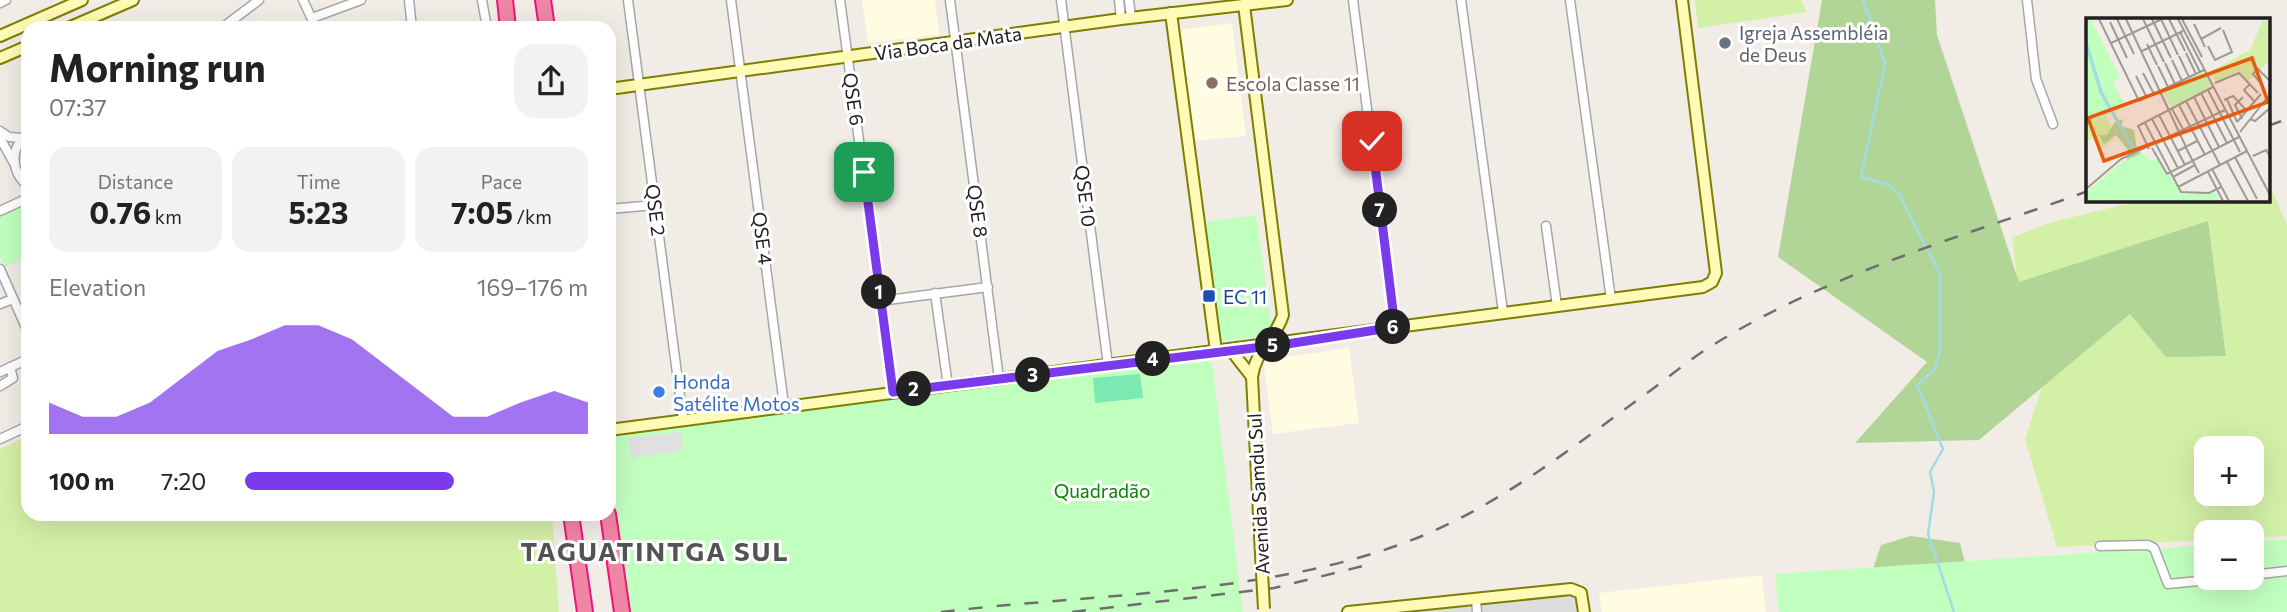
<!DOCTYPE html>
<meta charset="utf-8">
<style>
:root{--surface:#fff;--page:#f2f2f2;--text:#222;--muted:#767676;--accent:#7c3aed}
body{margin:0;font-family:Commissioner,sans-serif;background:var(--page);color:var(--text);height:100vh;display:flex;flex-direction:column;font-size:26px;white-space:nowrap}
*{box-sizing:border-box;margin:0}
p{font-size:23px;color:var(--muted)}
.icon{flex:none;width:38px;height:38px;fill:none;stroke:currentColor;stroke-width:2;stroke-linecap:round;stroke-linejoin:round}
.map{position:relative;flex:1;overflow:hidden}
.panel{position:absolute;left:21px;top:21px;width:595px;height:500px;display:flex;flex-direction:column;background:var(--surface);border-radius:21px;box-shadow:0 7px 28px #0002}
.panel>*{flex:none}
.buttons{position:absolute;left:2194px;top:436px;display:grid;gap:14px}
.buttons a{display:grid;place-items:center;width:70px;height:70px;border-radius:14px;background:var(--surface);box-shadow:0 7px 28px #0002;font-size:35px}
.pin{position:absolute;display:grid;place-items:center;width:60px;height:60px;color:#fff;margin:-30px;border-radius:14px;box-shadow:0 4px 10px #0006}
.km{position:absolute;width:35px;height:35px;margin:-18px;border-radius:50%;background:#222;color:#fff;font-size:19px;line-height:35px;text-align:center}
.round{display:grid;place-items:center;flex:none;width:74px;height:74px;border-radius:21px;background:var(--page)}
.head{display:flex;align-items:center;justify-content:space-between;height:119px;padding:0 28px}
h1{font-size:38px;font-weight:700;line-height:52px}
.figures{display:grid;grid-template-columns:repeat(3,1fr);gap:10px;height:119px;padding:7px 28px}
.figures div{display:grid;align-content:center;border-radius:18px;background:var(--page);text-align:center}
.figures b{font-size:30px;font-weight:700}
.figures small{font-size:19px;font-weight:400}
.figures p{font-size:19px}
.chart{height:196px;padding:14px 28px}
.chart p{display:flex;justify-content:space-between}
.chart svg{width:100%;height:126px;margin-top:7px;fill:var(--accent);opacity:.7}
ul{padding:0 28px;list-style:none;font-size:23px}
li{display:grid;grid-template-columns:112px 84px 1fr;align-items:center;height:52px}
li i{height:18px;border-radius:9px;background:var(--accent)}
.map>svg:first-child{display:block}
.residential{fill:#dedddd}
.education{fill:#fffce1}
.grass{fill:#d3f0a7;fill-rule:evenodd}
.forest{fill:#b0d596}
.park{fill:#c1ffbf}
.pitch{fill:#7ce8b2}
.parking{fill:#e0e0e0}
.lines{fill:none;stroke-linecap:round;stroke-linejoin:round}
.stream{stroke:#a2dce3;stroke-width:2.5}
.street-casing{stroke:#a7a7a7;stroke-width:11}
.secondary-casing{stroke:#7e7e00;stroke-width:14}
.highway-casing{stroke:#ed1577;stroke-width:18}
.street{stroke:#fff;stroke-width:8}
.secondary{stroke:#fffab6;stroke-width:10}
.highway{stroke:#f086a6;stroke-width:14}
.rail{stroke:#6e6e6e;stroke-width:2.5;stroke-dasharray:14 14;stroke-linecap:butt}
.secondary-bridge-casing{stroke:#7e7e00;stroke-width:14;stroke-linecap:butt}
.secondary-bridge{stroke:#fffab6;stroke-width:10}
.route-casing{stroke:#fff;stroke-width:14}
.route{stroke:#7c3aed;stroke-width:9}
.worship-dot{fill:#6b7280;stroke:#fff;stroke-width:2.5}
.education-dot{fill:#8d6e63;stroke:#fff;stroke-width:2.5}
.transit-dot{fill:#1a4fb4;stroke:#fff;stroke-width:2.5}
.shop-dot{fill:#3f7fe0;stroke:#fff;stroke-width:2.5}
.labels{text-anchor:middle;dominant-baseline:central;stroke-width:6;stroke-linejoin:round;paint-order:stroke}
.worship-label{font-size:19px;fill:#5b616d;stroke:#fff;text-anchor:start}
.street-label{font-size:19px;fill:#202020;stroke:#fff}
.education-label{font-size:19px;fill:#785e54;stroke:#fff;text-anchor:start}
.transit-label{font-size:19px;fill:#164399;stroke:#fff;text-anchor:start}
.shop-label{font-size:19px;fill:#366cbe;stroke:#fff;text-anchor:start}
.park-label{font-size:19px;fill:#058601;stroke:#fff}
.district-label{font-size:26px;font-weight:bold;letter-spacing:2px;fill:#535353;stroke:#fff}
.inset-river{fill:none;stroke:#a2dce3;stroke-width:3.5}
.inset-road{fill:none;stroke:#9e9a97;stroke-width:2}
.view{fill:#e8590c;fill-opacity:0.15;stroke:#e8590c;stroke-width:3.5}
.inset-edge{fill:none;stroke:#202020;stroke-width:3.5}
</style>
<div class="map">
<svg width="2287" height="612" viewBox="0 0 2287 612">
<rect width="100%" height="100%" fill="#f2ece6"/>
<path class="residential" d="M 1581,590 L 1583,612 L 1365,612 Z"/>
<g class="education">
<path d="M 862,0 L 935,0 L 939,35 L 868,43 Z"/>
<path d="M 1232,23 L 1246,136 L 1191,141 L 1177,30 Z"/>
<path d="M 1349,348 L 1359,423 L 1273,434 L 1263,360 Z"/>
<path d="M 1762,575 L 1766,612 L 1602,612 L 1599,593 Z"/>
</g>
<g class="grass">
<path d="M 1695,0 L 1801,0 L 1807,12 L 1698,28 Z"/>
<path d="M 2268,180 L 2287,225 L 2287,536 L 2252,538 L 2252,532 L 2207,532 L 2207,540 L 2057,547 L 2025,439 L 2042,387 L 2131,313 L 2226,355 L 2208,222 L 2018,283 L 2012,238 L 2049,223 L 2142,200 L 2268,200 ZM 2207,448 L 2252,448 L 2252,494 L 2207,494 Z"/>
<path d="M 28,436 L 28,514 L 552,515 L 559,612 L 0,612 L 0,449 Z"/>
</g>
<g class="forest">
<path d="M 1822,0 L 1935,0 L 1937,35 L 2019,282 L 2208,221 L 2226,356 L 2166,357 L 2130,314 L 1979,440 L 1855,443 L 1927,362 L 1778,257 Z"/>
<path d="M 1911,536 L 1960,543 L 1978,612 L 1859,612 L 1881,545 Z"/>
</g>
<g class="park">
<path d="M 28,204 L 28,257 L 5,267 L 0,257 L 0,216 Z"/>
<path d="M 1256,215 L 1273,335 L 1217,342 L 1204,222 Z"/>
<path d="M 1211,353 L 1243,612 L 630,612 L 609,500 L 609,430 Z"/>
<path d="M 2287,539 L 2287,612 L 1779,612 L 1775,574 L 2207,545 L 2207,578 L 2252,578 L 2252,542 Z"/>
</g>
<path class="pitch" d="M 1140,374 L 1143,398 L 1095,403 L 1093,378 Z"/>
<path class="parking" d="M 681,432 L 683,451 L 631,458 L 628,438 Z"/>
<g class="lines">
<path class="stream" d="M 1863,0 L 1885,64 L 1861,177 L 1889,185 L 1899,194 L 1940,274 L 1940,350 L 1935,369 L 1917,385 L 1943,449 L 1930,472 L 1934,492 L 1928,534 L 1954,612"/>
<defs>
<g id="street">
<path d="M 303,0 L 316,28"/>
<path d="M 409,0 L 412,28"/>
<path d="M 482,0 L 487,28"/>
<path d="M 628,0 L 683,419"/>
<path d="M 731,0 L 784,405"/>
<path d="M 840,0 L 893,392"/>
<path d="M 950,0 L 999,379"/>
<path d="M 1061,0 L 1108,365"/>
<path d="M 1119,0 L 1121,19"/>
<path d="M 1129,0 L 1131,18"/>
<path d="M 1353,0 L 1395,327"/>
<path d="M 1461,0 L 1503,312"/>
<path d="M 1570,0 L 1611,299"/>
<path d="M 2027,0 L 2036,79 L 2053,124"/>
<path d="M 0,3 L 6,0"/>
<path d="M 312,18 L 361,0"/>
<path d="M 222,28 L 259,0"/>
<path d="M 0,131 L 9,137 L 23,138"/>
<path d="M 28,135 C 8,148 12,173 28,186"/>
<path d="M 0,138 L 14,163"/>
<path d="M 609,209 L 655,205"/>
<path d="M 0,211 L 28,198"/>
<path d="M 1546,226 L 1557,306"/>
<path d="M 0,269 L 28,332"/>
<path d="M 935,293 L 948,386"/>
<path d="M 880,301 L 988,287"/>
<path d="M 0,304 L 13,299"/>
<path d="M 0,372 L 28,359"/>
<path d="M 0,386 L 13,378 L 10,367"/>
<path d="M 0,439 L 28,426"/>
<path d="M 2100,546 L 2148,545 L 2154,548 L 2168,584 L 2230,578"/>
<path d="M 2252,575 L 2287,571"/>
<path d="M 1476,599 L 1477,612"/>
</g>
<g id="secondary">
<path d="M 1244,5 L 1283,315 C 1275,340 1255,351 1252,377 L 1261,554"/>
<path d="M 1171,13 L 1216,351"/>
<path d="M 68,28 L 133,0"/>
<path d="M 0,36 L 82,0"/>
<path d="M 0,58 L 28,46"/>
<path d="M 609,89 L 1121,19 L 1287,0"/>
<path d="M 1230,349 L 1252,377"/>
<path d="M 609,430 L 1703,287 L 1712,282 L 1716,273 L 1682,0"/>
<path d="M 1348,612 L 1571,589 L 1581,593 L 1584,612"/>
</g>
<g id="highway">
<path d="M 505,0 L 508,28"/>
<path d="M 543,0 L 547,28"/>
<path d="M 571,514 L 585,612"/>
<path d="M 608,514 L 622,612"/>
</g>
</defs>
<use href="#street" class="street-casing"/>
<use href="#secondary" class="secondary-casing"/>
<use href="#highway" class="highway-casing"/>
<use href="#street" class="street"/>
<use href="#secondary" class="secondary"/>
<use href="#highway" class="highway"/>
<g class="rail">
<path d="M 2268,126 L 2287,119"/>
<path d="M 941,612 C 1089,594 1264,595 1404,543 C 1494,510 1570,449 1647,393 C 1669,377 1690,359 1713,345 C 1827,274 1962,237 2088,191"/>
<path d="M 1072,612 L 1274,588 L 1363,566"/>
</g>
<defs>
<path id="secondary-bridge" d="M 1261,554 L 1264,609"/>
</defs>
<use href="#secondary-bridge" class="secondary-bridge-casing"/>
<use href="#secondary-bridge" class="secondary-bridge"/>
</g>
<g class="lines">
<defs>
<path id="route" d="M 864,172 L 893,392 L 1287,344 L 1395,327 L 1372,141"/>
</defs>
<use href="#route" class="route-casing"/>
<use href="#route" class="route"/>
</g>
<circle class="worship-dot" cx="1725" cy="43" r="7"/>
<circle class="education-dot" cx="1212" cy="83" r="7"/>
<rect class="transit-dot" x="1202" y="289" width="14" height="14" rx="3.5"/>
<circle class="shop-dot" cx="659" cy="392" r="7"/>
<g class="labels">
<g class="worship-label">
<text x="1739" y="32">Igreja Assembléia<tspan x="1739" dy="22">de Deus</tspan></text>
</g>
<g class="street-label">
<text transform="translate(948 43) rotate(-8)">Via Boca da Mata</text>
<text transform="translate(854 99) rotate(82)">QSE 6</text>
<text transform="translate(1086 196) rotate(83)">QSE 10</text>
<text transform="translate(656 210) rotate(83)">QSE 2</text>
<text transform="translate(978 211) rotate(82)">QSE 8</text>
<text transform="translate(763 238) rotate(83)">QSE 4</text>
<text transform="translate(1258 494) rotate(-93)">Avenida Samdu Sul</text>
</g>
<g class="education-label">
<text x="1226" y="83">Escola Classe 11</text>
</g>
<g class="transit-label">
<text x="1223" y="296">EC 11</text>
</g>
<g class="shop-label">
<text x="673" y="381">Honda<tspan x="673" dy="22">Satélite Motos</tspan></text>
</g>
<g class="park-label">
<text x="1102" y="490">Quadradão</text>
</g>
<g class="district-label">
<text x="655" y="550">TAGUATINTGA SUL</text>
</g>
</g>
<g transform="translate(2086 18)">
<rect width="184" height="184" fill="#f2ece6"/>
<path d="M 177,2 L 184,4 L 184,42 L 162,63 L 153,54 L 130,64 L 125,53 L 164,32 ZM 20,98 L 26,109 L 18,125 L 32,119 L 15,131 L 6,120 L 0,123 L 0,107 Z" fill="#d3f0a7"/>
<path d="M 37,101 L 35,108 L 48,112 L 51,132 L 69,149 L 55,153 L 41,142 L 42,132 L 30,117 L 18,126 L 13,117 L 21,117 L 29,104 Z" fill="#b0d596"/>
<path d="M 0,1 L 5,1 L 34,59 L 27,63 L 40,89 L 0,107 ZM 118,52 L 128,69 L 86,90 L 77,73 ZM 57,135 L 66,143 L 72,141 L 80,157 L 85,154 L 94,176 L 129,174 L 134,183 L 0,183 L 0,175 L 34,145 Z" fill="#c1ffbf"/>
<path class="inset-river" d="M 0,25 L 15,74 L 51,137"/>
<path class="inset-road" d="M 13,1 L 53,83 L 118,52M 31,1 L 48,36M 40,1 L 100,129M 57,1 L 78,44M 66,1 L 85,40M 75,1 L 92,37M 83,1 L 99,33M 92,1 L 184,177M 96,1 L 116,39M 24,4 L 41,40M 108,6 L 119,29M 94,14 L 114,54M 115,21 L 135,10M 25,25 L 76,1M 61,26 L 71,47M 122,28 L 129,42 L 146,34 L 137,12M 56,33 L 97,13M 100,35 L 110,56M 93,38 L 103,59M 86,42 L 96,63M 79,45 L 89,66M 72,48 L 82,69M 57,55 L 68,76M 50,58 L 61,80M 129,65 L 153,55 L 172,75M 164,66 L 158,72 L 168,83M 177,68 L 167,56 L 172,51 L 183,62M 122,72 L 154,134M 115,75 L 141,125M 108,79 L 133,129M 141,81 L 151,104M 138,82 L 147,78 L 161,93M 100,83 L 134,147M 93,87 L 119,137M 86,91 L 98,113M 73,97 L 99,147M 66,101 L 92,150M 156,101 L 149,87 L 157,79M 164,101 L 169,103 L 184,90M 151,104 L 175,76M 59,105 L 95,174 L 123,175 L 135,169M 154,114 L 184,76M 99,128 L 113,155M 66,130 L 81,156 L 153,119M 63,131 L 52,108 L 127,69M 92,133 L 111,123M 167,138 L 180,132 L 184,138M 149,139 L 171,181M 141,144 L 162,183M 126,151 L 143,183M 122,154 L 137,183M 87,159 L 109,147M 92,169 L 161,133M 0,171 L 35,141 L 139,92"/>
<path class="view" d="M 166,40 L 182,84 L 18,143 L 2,100 Z"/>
<rect width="184" height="184" class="inset-edge"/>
</g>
</svg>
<div class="buttons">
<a>+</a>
<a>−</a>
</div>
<div class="pin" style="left:864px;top:172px;background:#1e9e55"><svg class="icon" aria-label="arrive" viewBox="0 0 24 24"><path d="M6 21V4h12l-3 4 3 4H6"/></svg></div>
<div class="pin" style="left:1372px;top:141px;background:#d93025"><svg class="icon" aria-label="check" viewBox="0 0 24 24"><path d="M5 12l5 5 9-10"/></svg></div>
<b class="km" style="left:879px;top:292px">1</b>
<b class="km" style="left:914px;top:389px">2</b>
<b class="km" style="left:1033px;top:375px">3</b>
<b class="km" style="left:1153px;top:359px">4</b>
<b class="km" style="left:1273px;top:345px">5</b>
<b class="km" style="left:1393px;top:327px">6</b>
<b class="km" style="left:1380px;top:210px">7</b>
<section class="panel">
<div class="head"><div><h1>Morning run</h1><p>07:37</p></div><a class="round"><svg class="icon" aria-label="share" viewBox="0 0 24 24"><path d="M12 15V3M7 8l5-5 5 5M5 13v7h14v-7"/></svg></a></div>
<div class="figures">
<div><p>Distance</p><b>0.76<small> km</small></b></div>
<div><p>Time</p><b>5:23</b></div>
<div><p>Pace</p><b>7:05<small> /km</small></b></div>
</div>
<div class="chart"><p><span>Elevation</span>169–176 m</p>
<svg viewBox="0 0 160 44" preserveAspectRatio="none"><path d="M0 44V33L10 38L20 38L30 33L40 24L50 15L60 11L70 6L80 6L90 11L100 20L110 29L120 38L130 38L140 33L150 29L160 33V44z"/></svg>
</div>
<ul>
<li><b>100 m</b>7:20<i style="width:61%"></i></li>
</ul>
</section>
</div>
